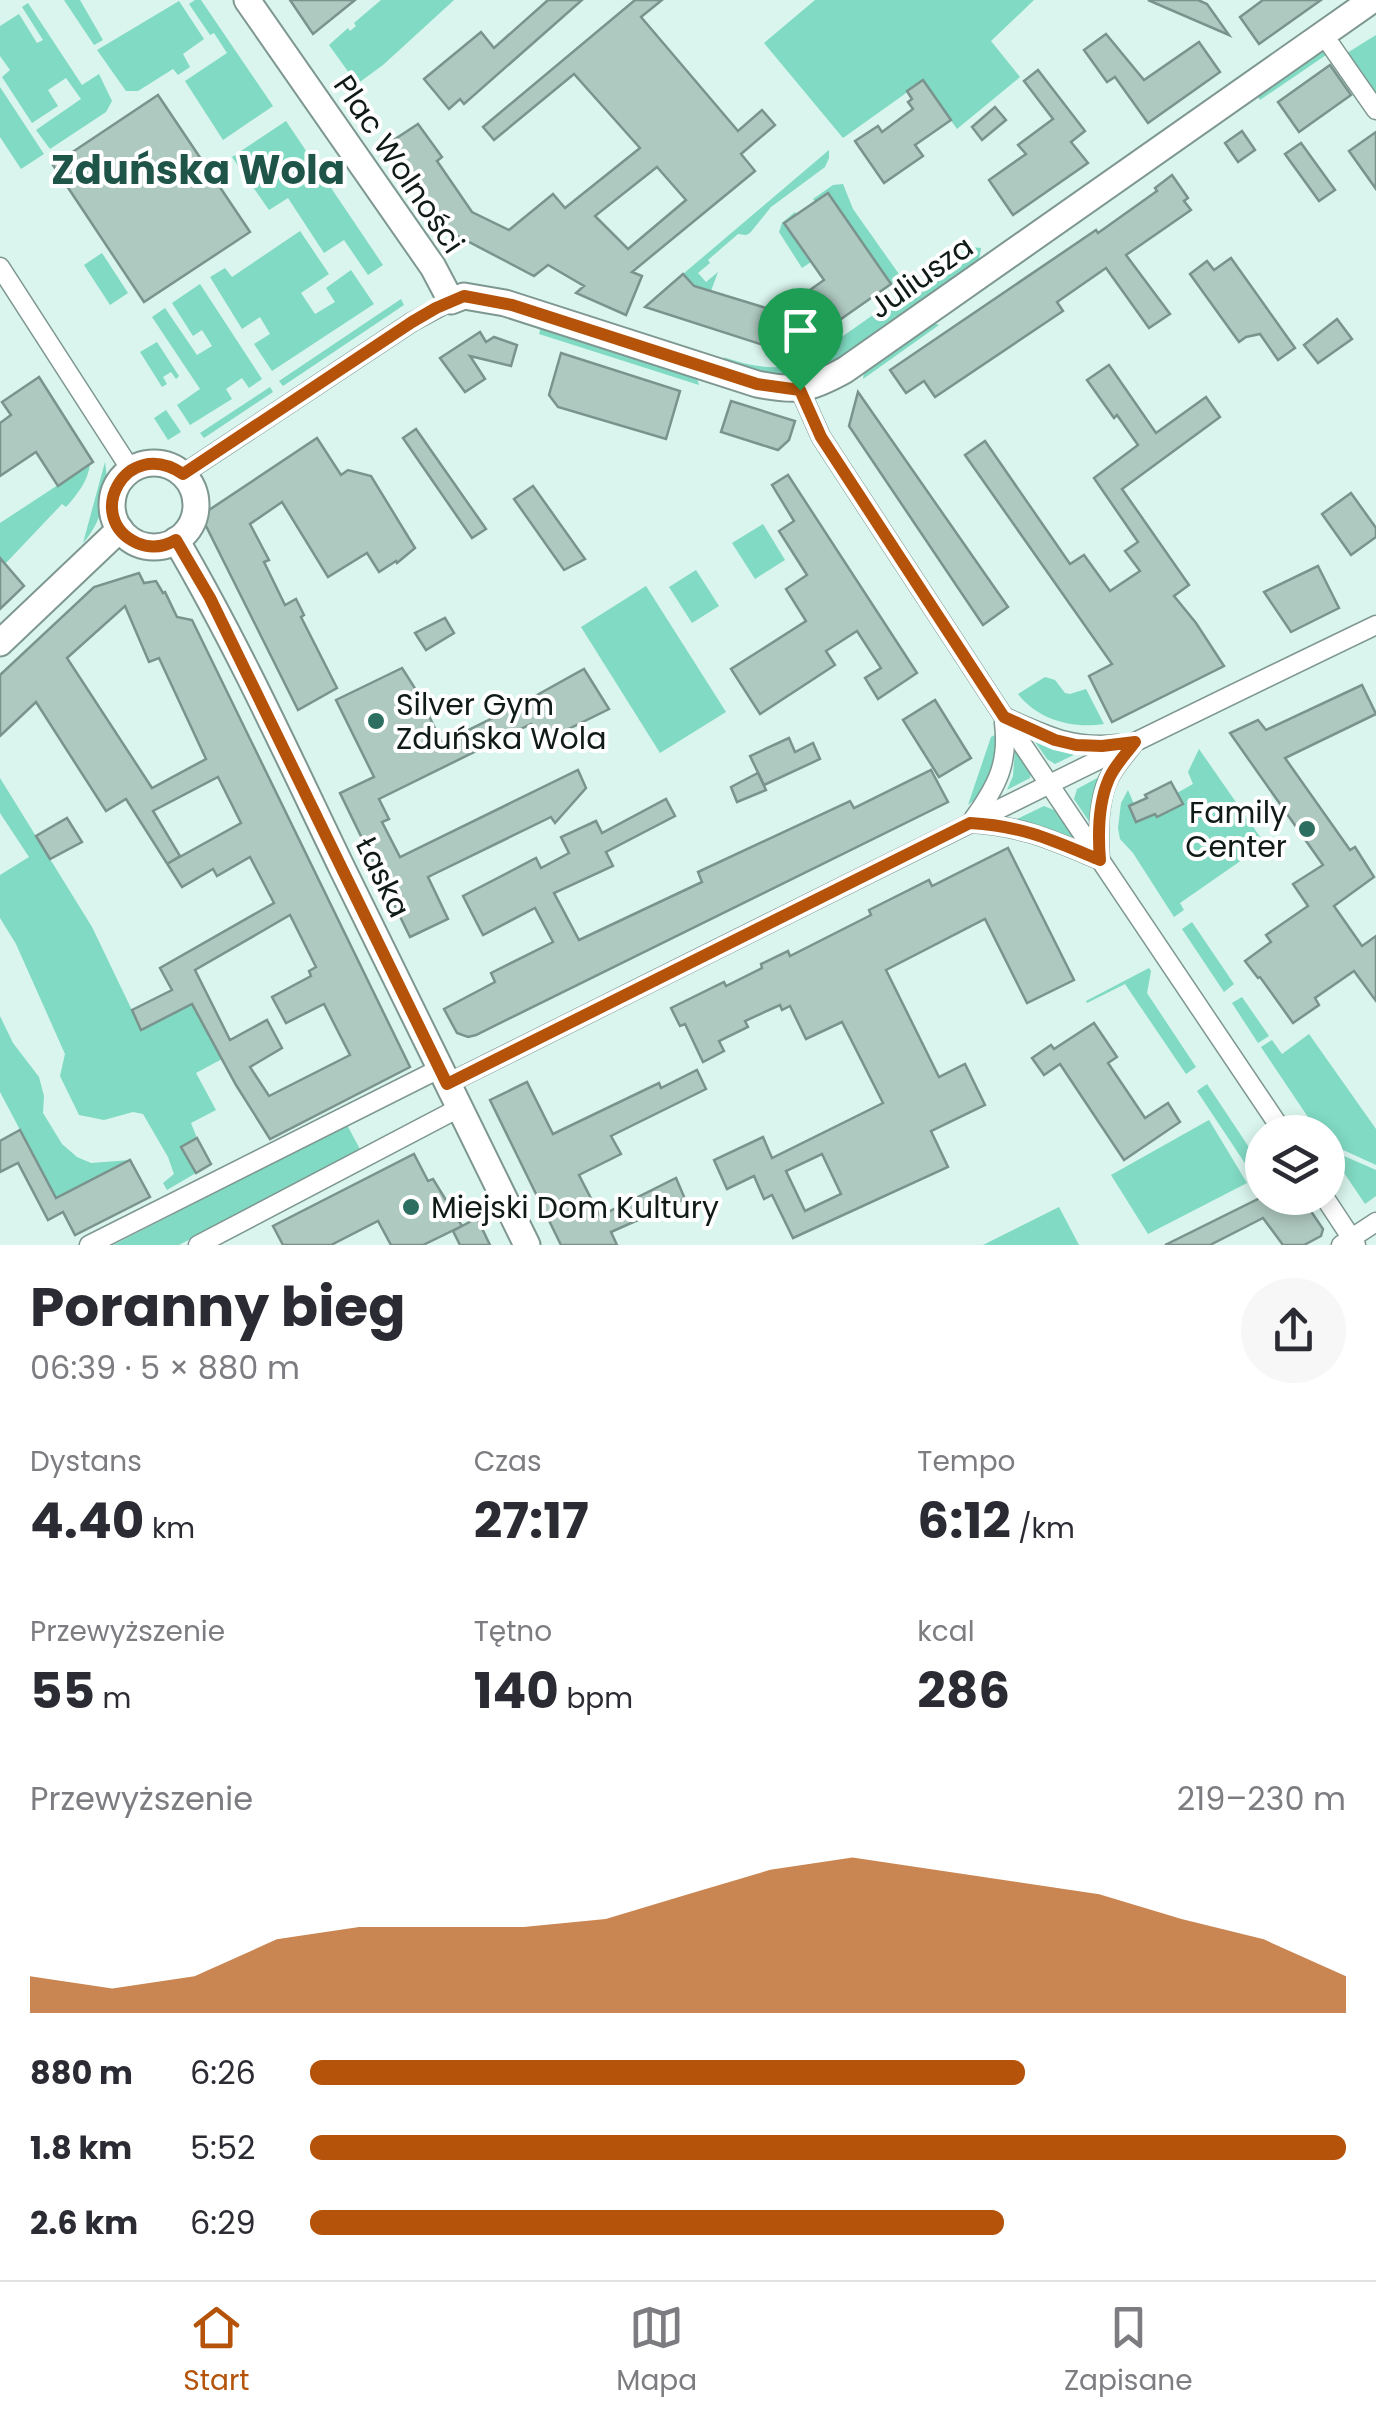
<!DOCTYPE html>
<html lang="pl">
<meta charset="utf-8">
<style>
:root{--surface:#fff;--page:#f7f7f7;--text:#2b2b33;--muted:#7c7c81;--line:#e1e1e2;--accent:#b45309}
body{margin:0;font-family:Poppins,sans-serif;background:var(--page);color:var(--text);height:100vh;display:flex;flex-direction:column;font-size:38px;white-space:nowrap}
*{box-sizing:border-box;margin:0}
p{font-size:32px;color:var(--muted)}
.icon{flex:none;width:55px;height:55px;fill:none;stroke:currentColor;stroke-width:2;stroke-linecap:round;stroke-linejoin:round}
.map{position:relative;height:1245px;overflow:hidden}
.details{display:flex;flex-direction:column;background:var(--surface);flex:1}
.details>*{flex:none}
.fabs{position:absolute;left:1245px;top:1115px;display:grid;gap:20px}
.fabs a{display:grid;place-items:center;width:100px;height:100px;border-radius:50%;background:var(--surface);box-shadow:0 5px 15px #0003;font-size:50px}
.pin{position:absolute;display:grid;place-items:center;width:85px;height:85px;color:#fff;margin:-102px -42px;border-radius:50% 50% 50% 0;rotate:-45deg;box-shadow:0 0 10px #0007}
.pin .icon{rotate:45deg}
.round{display:grid;place-items:center;flex:none;width:105px;height:105px;border-radius:52px;background:var(--page)}
.head{display:flex;align-items:center;justify-content:space-between;height:170px;padding:0 30px}
h1{font-size:55px;font-weight:700;line-height:75px}
.stats{display:grid;grid-template-columns:repeat(3,1fr);gap:15px;height:170px;padding:10px 30px}
.stats div{display:grid;align-content:center}
.stats b{font-size:50px;font-weight:700}
.stats small{font-size:28px;font-weight:400}
.stats p{font-size:28px}
.chart{height:280px;padding:20px 30px}
.chart p{display:flex;justify-content:space-between}
.chart svg{width:100%;height:180px;margin-top:10px;fill:var(--accent);opacity:.7}
ul{padding:0 30px;list-style:none;font-size:32px}
li{display:grid;grid-template-columns:160px 120px 1fr;align-items:center;height:75px}
li i{height:25px;border-radius:12px;background:var(--accent)}
.dock{display:flex;justify-content:space-around;align-items:center;height:140px;border-top:2px solid var(--line);background:var(--surface);font-size:28px;color:var(--muted)}
.dock a{display:grid;justify-items:center;gap:5px}
.dock .active{color:var(--accent)}
.map>svg:first-child{display:block}
.green{fill:#81dac3}
.building{fill:#aec9c0;stroke:#7a948d;stroke-width:2.5;fill-rule:evenodd}
.lines{fill:none;stroke-linecap:round;stroke-linejoin:round}
.street-casing{stroke:#7e9790;stroke-width:21}
.secondary-casing{stroke:#7e9790;stroke-width:29}
.street{stroke:#fff;stroke-width:18}
.secondary{stroke:#fff;stroke-width:25}
.route-casing{stroke:#fff;stroke-width:20}
.route{stroke:#b45309;stroke-width:12}
.poi-dot{fill:#2c6e5f;stroke:#fff;stroke-width:4}
.labels{text-anchor:middle;dominant-baseline:central;stroke-width:8;stroke-linejoin:round;paint-order:stroke}
.street-label{font-size:30px;fill:#101a17;stroke:#fff}
.poi-label{font-size:30px;fill:#101a17;stroke:#fff;text-anchor:start}
.district-label{font-size:40px;font-weight:bold;fill:#1f5448;stroke:#fff}
</style>
<div class="map">
<svg width="1376" height="1245" viewBox="0 0 1376 1245">
<rect width="100%" height="100%" fill="#d9f5ed"/>
<g class="green">
<path d="M 64,0 L 80,0 L 103,40 L 94,45 Z"/>
<path d="M 195,0 L 201,0 L 273,106 L 223,140 L 185,81 L 227,53 L 214,33 L 210,35 L 189,4 Z"/>
<path d="M 381,0 L 454,0 L 383,65 L 357,84 L 329,45 L 348,28 L 350,31 L 356,26 L 354,23 Z"/>
<path d="M 815,0 L 1034,0 L 991,41 L 1020,77 L 957,129 L 923,81 L 843,138 L 764,43 Z"/>
<path d="M 179,1 L 204,39 L 183,54 L 190,67 L 178,75 L 173,69 L 138,91 L 126,91 L 97,50 Z"/>
<path d="M 28,3 L 82,85 L 99,74 L 112,101 L 106,112 L 50,149 L 36,130 L 81,99 L 66,78 L 48,90 L 58,106 L 32,123 L 2,77 L 10,70 L 0,56 L 0,26 L 19,14 L 37,43 L 43,40 L 22,7 Z"/>
<path d="M 1376,35 L 1376,94 L 1347,53 Z"/>
<path d="M 1320,51 L 1329,53 L 1260,100 L 1257,95 Z"/>
<path d="M 0,87 L 44,154 L 21,169 L 0,137 Z"/>
<path d="M 286,121 L 383,265 L 368,275 L 344,240 L 324,253 L 288,198 L 269,210 L 232,157 Z"/>
<path d="M 829,150 L 829,158 L 825,167 L 771,207 L 750,233 L 746,235 L 738,234 L 708,260 L 710,263 L 698,273 L 706,282 L 718,272 L 711,291 L 694,286 L 683,274 Z"/>
<path d="M 843,184 L 853,209 L 901,277 L 891,284 L 828,193 L 815,202 L 813,199 L 833,185 Z"/>
<path d="M 795,212 L 796,214 L 784,223 L 811,262 L 802,268 L 779,232 L 782,223 Z"/>
<path d="M 300,231 L 329,274 L 301,293 L 315,314 L 335,302 L 326,288 L 351,270 L 374,304 L 272,371 L 254,344 L 270,334 L 260,317 L 242,329 L 210,277 L 225,268 L 232,277 Z"/>
<path d="M 970,247 L 981,248 L 979,260 L 975,265 L 849,354 L 819,369 L 816,355 Z"/>
<path d="M 102,253 L 128,293 L 110,305 L 84,265 Z"/>
<path d="M 200,284 L 262,379 L 249,388 L 242,378 L 226,389 L 232,399 L 190,425 L 177,405 L 200,389 L 152,317 L 165,308 L 197,355 L 212,346 L 202,330 L 193,336 L 172,303 Z"/>
<path d="M 401,299 L 404,305 L 283,386 L 279,381 Z"/>
<path d="M 934,323 L 939,325 L 863,379 L 864,372 Z"/>
<path d="M 541,327 L 697,378 L 699,385 L 539,334 Z"/>
<path d="M 157,342 L 179,376 L 176,379 L 171,372 L 163,377 L 167,384 L 162,387 L 140,352 Z"/>
<path d="M 723,357 C 750,366 775,372 803,362 L 806,372 C 779,376 745,376 723,357 Z"/>
<path d="M 270,387 L 273,392 L 204,438 L 200,433 Z"/>
<path d="M 166,410 L 181,432 L 168,440 L 154,418 Z"/>
<path d="M 105,462 C 110,490 102,522 83,543 Z"/>
<path d="M 90,464 C 88,481 77,495 66,507 L 62,504 L 5,564 L 0,558 L 0,523 Z"/>
<path d="M 763,524 L 785,560 L 755,579 L 732,543 Z"/>
<path d="M 696,570 L 719,606 L 692,623 L 669,587 Z"/>
<path d="M 646,586 L 726,712 L 660,753 L 581,627 Z"/>
<path d="M 1045,677 L 1055,680 L 1065,693 L 1070,694 L 1086,689 L 1104,724 C 1073,729 1038,720 1018,694 Z"/>
<path d="M 997,734 C 996,761 992,788 968,805 L 991,737 Z"/>
<path d="M 1031,736 L 1080,752 L 1055,764 L 1047,759 Z"/>
<path d="M 1199,749 L 1265,844 L 1180,903 L 1184,910 L 1174,917 L 1133,853 L 1120,839 L 1118,828 L 1121,803 L 1128,790 L 1134,804 L 1129,807 L 1136,822 L 1155,814 L 1157,817 L 1182,803 L 1177,793 L 1193,784 L 1188,772 Z"/>
<path d="M 1015,750 L 1031,773 L 1030,778 L 1007,790 L 1013,776 Z"/>
<path d="M 1101,776 L 1094,829 L 1074,799 L 1077,789 Z"/>
<path d="M 0,778 L 92,927 L 141,1029 L 193,1004 L 222,1059 L 196,1073 L 216,1110 L 191,1123 L 197,1138 L 182,1147 L 196,1173 L 167,1190 L 163,1183 L 174,1174 L 168,1157 L 143,1114 L 133,1112 L 104,1120 L 79,1115 L 60,1076 L 65,1054 L 16,944 L 0,918 L 0,875 L 29,857 L 0,813 Z"/>
<path d="M 1044,806 L 1054,810 L 1075,840 L 1045,828 L 1013,821 Z"/>
<path d="M 1192,922 L 1234,984 L 1224,992 L 1182,929 Z"/>
<path d="M 1149,968 L 1151,971 L 1147,993 L 1196,1067 L 1186,1074 L 1125,984 L 1087,1003 L 1086,1001 Z"/>
<path d="M 1242,997 L 1269,1036 L 1258,1043 L 1232,1003 Z"/>
<path d="M 0,1016 L 13,1043 L 39,1077 L 44,1096 L 43,1113 L 62,1144 L 77,1157 L 91,1163 L 130,1160 L 56,1198 L 0,1092 Z"/>
<path d="M 1309,1034 L 1376,1129 L 1376,1165 L 1328,1143 L 1328,1132 L 1318,1132 L 1261,1047 L 1272,1040 L 1282,1054 Z"/>
<path d="M 1207,1084 L 1262,1167 L 1262,1189 L 1197,1091 Z"/>
<path d="M 1209,1120 L 1247,1183 L 1148,1234 L 1111,1175 Z"/>
<path d="M 347,1125 L 361,1151 L 179,1245 L 113,1245 Z"/>
<path d="M 1328,1149 L 1376,1170 L 1376,1196 L 1365,1204 Z"/>
<path d="M 1059,1207 L 1079,1245 L 983,1245 Z"/>
</g>
<g class="building">
<path d="M 290,0 L 355,0 L 313,34 Z"/>
<path d="M 548,0 L 582,0 L 464,104 L 460,99 L 449,109 L 424,79 L 481,32 L 494,48 Z"/>
<path d="M 635,0 L 662,0 L 641,17 L 738,131 L 762,110 L 775,125 L 741,154 L 755,171 L 632,272 L 642,276 L 626,315 L 576,293 L 584,286 L 548,265 L 534,276 L 452,233 L 389,143 L 418,124 L 442,157 L 437,161 L 472,212 L 509,230 L 553,194 L 565,208 L 640,148 L 574,74 L 494,140 L 483,127 ZM 657,167 L 686,200 L 628,249 L 595,216 Z"/>
<path d="M 1148,0 L 1198,0 L 1207,4 L 1229,35 Z"/>
<path d="M 1263,0 L 1321,0 L 1259,44 L 1240,17 Z"/>
<path d="M 1106,34 L 1144,80 L 1199,42 L 1220,72 L 1148,123 L 1115,77 L 1107,82 L 1084,50 Z"/>
<path d="M 1330,65 L 1351,95 L 1299,132 L 1278,102 Z"/>
<path d="M 1038,70 L 1085,131 L 1071,142 L 1088,163 L 1013,215 L 989,180 L 1026,154 L 1018,145 L 1053,119 L 1024,81 Z"/>
<path d="M 923,80 L 951,120 L 915,145 L 923,156 L 884,183 L 855,141 L 878,126 L 882,132 L 913,109 L 908,102 L 912,99 L 907,91 Z"/>
<path d="M 158,95 L 250,232 L 144,302 L 53,165 Z"/>
<path d="M 995,107 L 1006,120 L 982,140 L 972,127 Z"/>
<path d="M 1242,131 L 1255,150 L 1238,162 L 1225,143 Z"/>
<path d="M 1376,132 L 1376,189 L 1349,151 Z"/>
<path d="M 1301,143 L 1335,190 L 1319,201 L 1285,154 Z"/>
<path d="M 1172,175 L 1188,198 L 1184,201 L 1191,210 L 1126,255 L 1170,314 L 1149,328 L 1106,268 L 1057,302 L 1063,311 L 935,397 L 924,381 L 906,393 L 890,370 L 1096,230 L 1098,233 L 1157,191 L 1155,188 Z"/>
<path d="M 828,193 L 891,284 L 791,354 L 645,307 L 683,274 L 694,286 L 779,312 L 824,280 L 784,223 Z"/>
<path d="M 1231,258 L 1295,348 L 1278,360 L 1260,334 L 1246,337 L 1239,342 L 1190,274 L 1207,261 L 1214,270 Z"/>
<path d="M 1337,319 L 1352,339 L 1318,363 L 1304,345 Z"/>
<path d="M 480,332 L 486,342 L 494,337 L 517,345 L 511,366 L 470,356 L 485,379 L 465,392 L 440,358 Z"/>
<path d="M 561,353 L 680,391 L 666,439 L 558,407 L 549,395 Z"/>
<path d="M 1109,365 L 1156,433 L 1206,397 L 1220,417 L 1122,489 L 1189,585 L 1174,596 L 1196,623 L 1224,666 L 1112,722 L 1089,676 L 1112,664 L 965,455 L 985,441 L 1070,564 L 1084,555 L 1110,591 L 1140,571 L 1125,551 L 1138,542 L 1094,478 L 1138,445 L 1117,415 L 1114,418 L 1087,380 Z"/>
<path d="M 39,377 L 93,462 L 58,486 L 36,452 L 0,476 L 0,423 L 11,415 L 2,402 Z"/>
<path d="M 858,392 L 1008,607 L 983,625 L 849,426 Z"/>
<path d="M 731,401 L 795,421 L 789,440 L 778,450 L 721,432 Z"/>
<path d="M 416,429 L 486,529 L 472,538 L 403,438 Z"/>
<path d="M 317,438 L 341,475 L 348,470 L 371,476 L 415,548 L 397,563 L 396,561 L 379,572 L 367,553 L 328,577 L 282,502 L 250,524 L 269,560 L 264,562 L 285,605 L 296,599 L 304,615 L 301,617 L 337,688 L 298,710 L 204,522 L 206,512 Z"/>
<path d="M 788,475 L 917,673 L 878,699 L 865,678 L 881,668 L 857,631 L 826,651 L 835,665 L 760,714 L 731,669 L 806,621 L 786,589 L 807,575 L 779,531 L 794,521 L 772,485 Z"/>
<path d="M 533,486 L 585,559 L 564,570 L 514,499 Z"/>
<path d="M 1351,493 L 1376,528 L 1376,537 L 1351,555 L 1322,514 Z"/>
<path d="M 0,558 L 24,586 L 0,609 Z"/>
<path d="M 1318,566 L 1339,608 L 1291,632 L 1264,592 Z"/>
<path d="M 139,573 L 144,583 L 156,581 L 163,593 L 165,592 L 177,617 L 192,620 L 410,1067 L 270,1139 L 236,1085 L 192,1004 L 141,1030 L 132,1010 L 172,990 L 160,968 L 274,903 L 250,857 L 217,876 L 213,869 L 182,887 L 126,799 L 106,811 L 36,702 L 0,736 L 0,675 L 94,587 ZM 125,606 L 149,662 L 159,658 L 206,759 L 152,788 L 67,658 ZM 218,777 L 241,823 L 167,864 L 180,856 L 153,811 ZM 290,915 L 316,967 L 309,971 L 311,976 L 272,997 L 286,1023 L 324,1004 L 350,1055 L 269,1096 L 250,1067 L 282,1048 L 267,1020 L 230,1040 L 195,970 Z"/>
<path d="M 445,618 L 454,633 L 426,650 L 415,633 Z"/>
<path d="M 402,668 L 418,693 L 442,743 L 519,705 L 584,669 L 609,709 L 540,743 L 531,724 L 379,799 L 389,819 L 382,822 L 400,857 L 578,770 L 586,788 L 555,823 L 551,817 L 428,877 L 448,919 L 410,937 L 340,793 L 374,777 L 336,700 Z"/>
<path d="M 1362,685 L 1376,714 L 1285,758 L 1350,850 L 1355,847 L 1374,877 L 1334,906 L 1362,946 L 1376,936 L 1376,1001 L 1354,971 L 1315,998 L 1319,1005 L 1293,1023 L 1260,977 L 1258,978 L 1245,961 L 1271,942 L 1266,935 L 1308,906 L 1293,884 L 1323,865 L 1230,733 L 1258,720 L 1266,730 Z"/>
<path d="M 935,700 L 971,758 L 939,777 L 903,720 Z"/>
<path d="M 789,738 L 795,752 L 813,743 L 820,759 L 764,785 L 750,756 Z"/>
<path d="M 931,770 L 948,802 L 476,1035 L 468,1037 L 457,1033 L 444,1009 L 495,982 L 491,973 L 553,942 L 535,908 L 483,935 L 463,896 L 536,858 L 541,868 L 569,853 L 561,837 L 596,821 L 602,833 L 666,799 L 675,816 L 606,852 L 613,866 L 554,893 L 579,940 L 702,882 L 698,872 L 850,801 L 854,808 Z"/>
<path d="M 758,773 L 766,790 L 737,802 L 731,787 Z"/>
<path d="M 1171,782 L 1183,804 L 1157,817 L 1155,814 L 1136,822 L 1129,806 L 1147,798 L 1145,795 Z"/>
<path d="M 67,818 L 82,842 L 50,859 L 36,836 Z"/>
<path d="M 1008,848 L 1074,980 L 1027,1003 L 985,919 L 886,970 L 939,1077 L 965,1064 L 985,1105 L 931,1131 L 948,1167 L 793,1238 L 772,1195 L 764,1199 L 754,1176 L 727,1189 L 714,1160 L 763,1137 L 772,1158 L 883,1103 L 842,1022 L 806,1039 L 790,1006 L 782,1010 L 780,1005 L 745,1021 L 748,1027 L 719,1041 L 724,1051 L 703,1062 L 685,1024 L 680,1026 L 671,1008 L 724,982 L 726,986 L 762,968 L 761,964 L 788,951 L 790,956 L 871,915 L 869,910 L 929,880 L 932,886 ZM 822,1154 L 841,1194 L 805,1211 L 786,1171 Z"/>
<path d="M 1094,1023 L 1117,1057 L 1108,1063 L 1145,1118 L 1168,1103 L 1180,1122 L 1124,1160 L 1060,1064 L 1044,1075 L 1032,1058 L 1051,1045 L 1054,1049 Z"/>
<path d="M 697,1070 L 706,1089 L 611,1136 L 621,1154 L 579,1175 L 600,1216 L 676,1178 L 685,1199 L 611,1232 L 617,1245 L 561,1245 L 490,1100 L 527,1082 L 553,1134 L 659,1083 L 661,1088 Z"/>
<path d="M 20,1130 L 56,1198 L 130,1160 L 150,1197 L 75,1235 L 63,1212 L 48,1220 L 18,1163 L 0,1172 L 0,1141 Z"/>
<path d="M 197,1138 L 211,1164 L 196,1173 L 181,1147 Z"/>
<path d="M 414,1154 L 428,1181 L 433,1179 L 462,1226 L 423,1245 L 391,1245 L 378,1221 L 331,1245 L 283,1245 L 273,1226 Z"/>
<path d="M 1260,1198 L 1302,1198 L 1323,1229 L 1321,1236 L 1304,1245 L 1283,1245 L 1263,1218 L 1210,1245 L 1165,1245 Z"/>
<path d="M 477,1218 L 490,1245 L 460,1245 L 453,1231 Z"/>
</g>
<g class="lines">
<defs>
<g id="street">
<path d="M 1323,34 L 1376,110"/>
<path d="M 0,267 L 131,470"/>
<path d="M 800,390 L 821,437 L 1004,717 L 1283,1132"/>
<path d="M 183,474 L 412,322 L 451,301"/>
<path d="M 1004,717 C 1046,735 1071,749 1118,744"/>
<path d="M 974,818 C 997,786 1009,763 1004,723"/>
<path d="M 970,823 C 1023,826 1052,840 1100,860 C 1098,835 1098,803 1108,780 C 1114,767 1124,756 1132,746"/>
<path d="M 447,1084 C 756,930 1064,775 1376,625"/>
<path d="M 1325,1198 L 1356,1245"/>
<path d="M 89,1245 L 439,1069"/>
<path d="M 198,1245 L 459,1108"/>
<path d="M 1341,1245 L 1376,1222"/>
</g>
<g id="secondary">
<path d="M 247,0 L 433,267 L 451,301 L 464,296 L 505,303 L 757,384 C 798,392 809,390 845,370 L 1372,0"/>
<circle cx="154" cy="505" r="42"/>
<path d="M 176,540 C 238,646 289,758 342,868 C 403,994 466,1119 527,1245"/>
<path d="M 0,643 L 120,529"/>
</g>
</defs>
<use href="#street" class="street-casing"/>
<use href="#secondary" class="secondary-casing"/>
<use href="#street" class="street"/>
<use href="#secondary" class="secondary"/>
</g>
<g class="lines">
<defs>
<path id="route" d="M 464,296 L 512,305 L 757,384 L 800,390 L 821,437 L 1004,717 L 1055,740 L 1076,745 L 1102,746 L 1135,742 C 1126,754 1113,767 1108,781 C 1098,805 1098,835 1100,860 C 1052,840 1023,826 970,823 L 447,1084 L 210,598 L 176,540 C 164,547 151,549 137,543 C 83,519 125,435 183,474 L 412,322 L 436,308 Z"/>
</defs>
<use href="#route" class="route-casing"/>
<use href="#route" class="route"/>
</g>
<g class="poi-dot">
<circle cx="376" cy="721" r="10"/>
<circle cx="1307" cy="829" r="10"/>
<circle cx="411" cy="1207" r="10"/>
</g>
<g class="labels">
<g class="street-label">
<text transform="translate(399 164) rotate(56)">Plac Wolności</text>
<text transform="translate(921 277) rotate(-35)">Juliusza</text>
<text transform="translate(383 877) rotate(64)">Łaska</text>
</g>
<g class="poi-label">
<text x="396" y="704">Silver Gym<tspan x="396" dy="34">Zduńska Wola</tspan></text>
<text x="1287" y="812" text-anchor="end">Family<tspan x="1287" dy="34">Center</tspan></text>
<text x="431" y="1207">Miejski Dom Kultury</text>
</g>
<g class="district-label">
<text x="198" y="170">Zduńska Wola</text>
</g>
</g>
</svg>
<div class="fabs">
<a><svg class="icon" aria-label="layers" viewBox="0 0 24 24"><path d="M12 4l9 5-9 5-9-5zM3 14l9 5 9-5"/></svg></a>
</div>
<div class="pin" style="left:800px;top:390px;background:#1e9e55"><svg class="icon" aria-label="arrive" viewBox="0 0 24 24"><path d="M6 21V4h12l-3 4 3 4H6"/></svg></div>
</div>
<section class="details">
<div class="head"><div><h1>Poranny bieg</h1><p>06:39 · 5 × 880 m</p></div><a class="round"><svg class="icon" aria-label="share" viewBox="0 0 24 24"><path d="M12 15V3M7 8l5-5 5 5M5 13v7h14v-7"/></svg></a></div>
<div class="stats">
<div><p>Dystans</p><b>4.40<small> km</small></b></div>
<div><p>Czas</p><b>27:17</b></div>
<div><p>Tempo</p><b>6:12<small> /km</small></b></div>
</div>
<div class="stats">
<div><p>Przewyższenie</p><b>55<small> m</small></b></div>
<div><p>Tętno</p><b>140<small> bpm</small></b></div>
<div><p>kcal</p><b>286</b></div>
</div>
<div class="chart"><p><span>Przewyższenie</span>219–230 m</p>
<svg viewBox="0 0 160 44" preserveAspectRatio="none"><path d="M0 44V35L10 38L20 35L30 26L40 23L50 23L60 23L70 21L80 15L90 9L100 6L110 9L120 12L130 15L140 21L150 26L160 35V44z"/></svg>
</div>
<ul>
<li><b>880 m</b>6:26<i style="width:69%"></i></li>
<li><b>1.8 km</b>5:52<i style="width:100%"></i></li>
<li><b>2.6 km</b>6:29<i style="width:67%"></i></li>
</ul>
</section>
<nav class="dock">
<a class="active"><svg class="icon" aria-label="home" viewBox="0 0 24 24"><path d="M3 11l9-7 9 7M6 9v11h12V9"/></svg>Start</a>
<a><svg class="icon" aria-label="map" viewBox="0 0 24 24"><path d="M3 6l6-2 6 2 6-2v14l-6 2-6-2-6 2zM9 4v14M15 6v14"/></svg>Mapa</a>
<a><svg class="icon" aria-label="saved" viewBox="0 0 24 24"><path d="M7 4h10v16l-5-4-5 4z"/></svg>Zapisane</a>
</nav>
